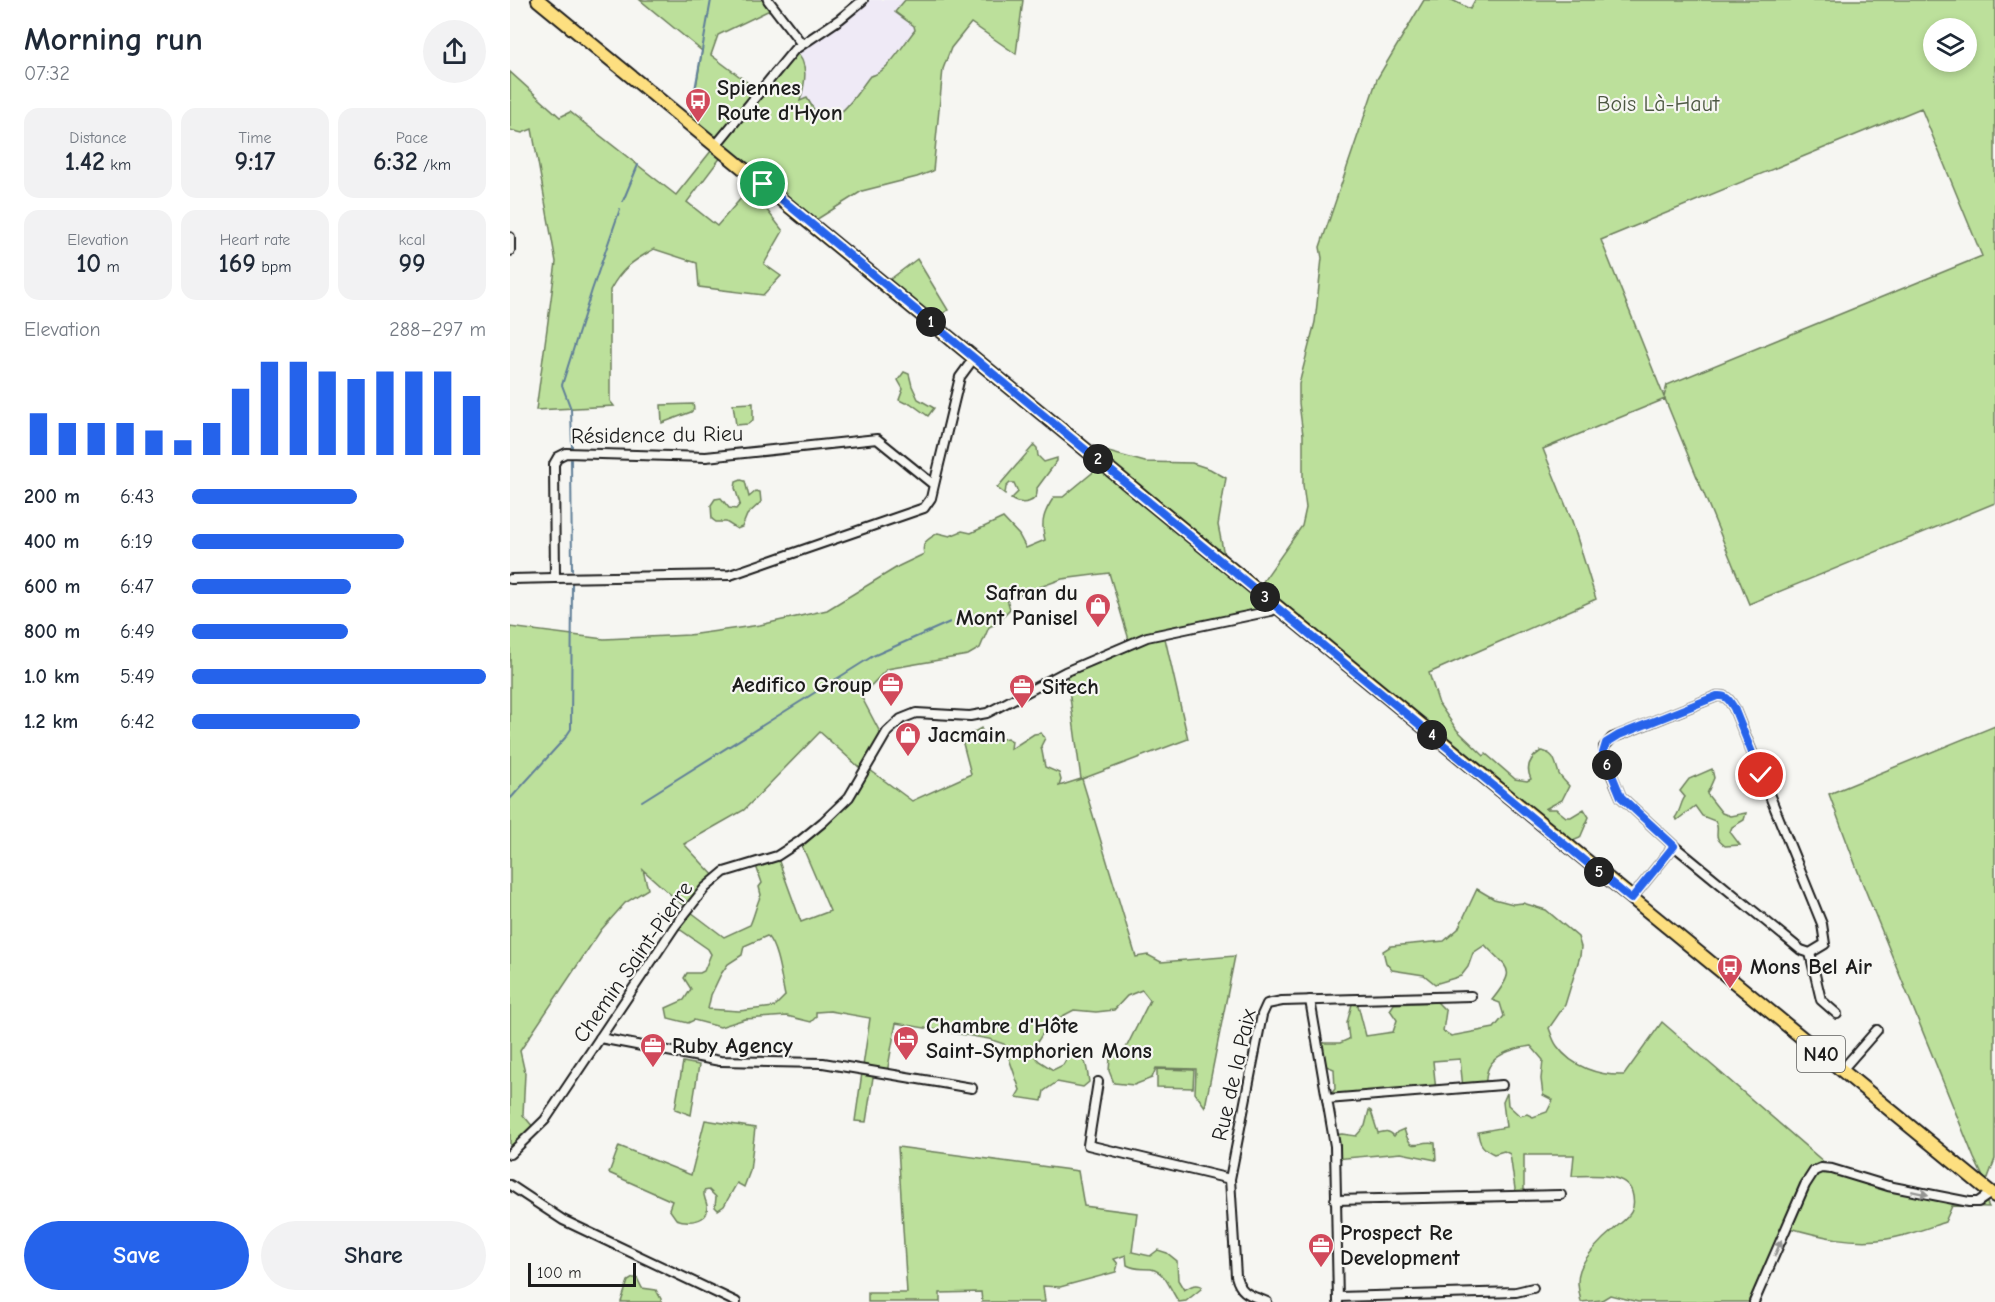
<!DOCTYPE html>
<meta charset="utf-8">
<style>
:root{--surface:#fff;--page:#f2f2f3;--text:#1f2937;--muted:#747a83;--accent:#2563eb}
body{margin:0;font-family:"Comic Neue",sans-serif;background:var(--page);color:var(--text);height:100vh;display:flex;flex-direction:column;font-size:22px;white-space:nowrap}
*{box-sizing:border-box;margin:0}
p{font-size:20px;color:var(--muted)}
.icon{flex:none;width:33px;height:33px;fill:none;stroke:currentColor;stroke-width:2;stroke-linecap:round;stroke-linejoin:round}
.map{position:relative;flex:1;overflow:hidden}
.drawer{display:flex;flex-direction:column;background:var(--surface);width:510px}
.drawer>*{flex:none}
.buttons{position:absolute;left:1413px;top:18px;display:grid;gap:12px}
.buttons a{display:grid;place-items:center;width:54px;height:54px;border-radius:50%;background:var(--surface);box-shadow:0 3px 9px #0003;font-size:30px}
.scale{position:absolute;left:18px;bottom:15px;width:108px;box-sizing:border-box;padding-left:6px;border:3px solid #1c1c1c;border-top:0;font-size:16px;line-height:21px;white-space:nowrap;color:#1c1c1c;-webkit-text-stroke:4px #f6f6f2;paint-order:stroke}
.pin{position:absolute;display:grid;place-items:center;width:51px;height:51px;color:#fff;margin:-26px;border:3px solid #fff;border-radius:50%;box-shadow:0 2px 6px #0007}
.km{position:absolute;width:30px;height:30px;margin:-15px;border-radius:50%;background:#222;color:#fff;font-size:16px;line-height:30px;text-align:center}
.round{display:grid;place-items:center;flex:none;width:63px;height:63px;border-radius:32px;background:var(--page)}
.head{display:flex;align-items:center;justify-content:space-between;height:102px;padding:0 24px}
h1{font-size:33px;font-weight:700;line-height:45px}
.figures{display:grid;grid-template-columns:repeat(3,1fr);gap:9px;height:102px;padding:6px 24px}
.figures div{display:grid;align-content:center;border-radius:15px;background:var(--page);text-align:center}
.figures b{font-size:26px;font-weight:700}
.figures small{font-size:16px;font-weight:400}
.figures p{font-size:16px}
.chart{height:168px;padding:12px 24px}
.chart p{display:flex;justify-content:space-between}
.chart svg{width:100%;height:108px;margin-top:6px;stroke:var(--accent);stroke-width:6}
.primary-button{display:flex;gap:12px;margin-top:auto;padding:12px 24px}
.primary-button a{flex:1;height:69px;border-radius:36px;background:var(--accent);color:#fff;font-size:24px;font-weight:700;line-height:69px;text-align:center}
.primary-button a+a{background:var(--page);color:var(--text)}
ul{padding:0 24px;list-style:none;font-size:20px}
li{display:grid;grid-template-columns:96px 72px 1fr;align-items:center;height:45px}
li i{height:15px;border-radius:8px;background:var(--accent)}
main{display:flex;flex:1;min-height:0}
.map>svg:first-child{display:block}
.built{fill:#efeaf6}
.green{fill:#bce09b;stroke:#6c7e5c;stroke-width:1.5;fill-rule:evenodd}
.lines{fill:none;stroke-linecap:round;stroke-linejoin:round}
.stream{stroke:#607f98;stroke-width:2}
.street-casing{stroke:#1c1c1c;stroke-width:12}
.primary-casing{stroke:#1c1c1c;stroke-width:16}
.street{stroke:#f6f6f2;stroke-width:8}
.primary{stroke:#fddf80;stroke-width:12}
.oneway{fill:#949492}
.route-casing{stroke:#fff;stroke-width:12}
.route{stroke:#2563eb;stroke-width:8}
.labels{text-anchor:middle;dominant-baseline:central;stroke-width:4.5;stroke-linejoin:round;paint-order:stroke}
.shield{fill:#f6f6f2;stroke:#5d5d5c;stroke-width:1.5}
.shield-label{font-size:21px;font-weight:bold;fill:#1c1c1c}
.poi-label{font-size:22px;font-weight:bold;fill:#1c1c1c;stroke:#f6f6f2;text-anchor:start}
.park-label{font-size:22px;fill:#4c5742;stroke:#f6f6f2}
.street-label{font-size:22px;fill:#1c1c1c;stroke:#f6f6f2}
</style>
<main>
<section class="drawer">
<div class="head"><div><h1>Morning run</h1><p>07:32</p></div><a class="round"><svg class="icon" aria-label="share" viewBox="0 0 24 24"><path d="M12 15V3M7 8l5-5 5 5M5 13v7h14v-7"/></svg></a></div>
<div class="figures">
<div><p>Distance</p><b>1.42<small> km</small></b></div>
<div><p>Time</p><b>9:17</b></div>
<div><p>Pace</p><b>6:32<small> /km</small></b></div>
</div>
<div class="figures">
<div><p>Elevation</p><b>10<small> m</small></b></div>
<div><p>Heart rate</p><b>169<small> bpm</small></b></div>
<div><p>kcal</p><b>99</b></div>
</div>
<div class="chart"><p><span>Elevation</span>288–297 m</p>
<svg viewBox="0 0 160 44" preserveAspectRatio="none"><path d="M5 44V27M15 44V31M25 44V31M35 44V31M45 44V34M55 44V38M65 44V31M75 44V17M85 44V6M95 44V6M105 44V10M115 44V13M125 44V10M135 44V10M145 44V10M155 44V20"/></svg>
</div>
<ul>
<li><b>200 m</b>6:43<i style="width:56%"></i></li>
<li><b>400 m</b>6:19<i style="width:72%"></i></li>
<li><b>600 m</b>6:47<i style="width:54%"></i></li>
<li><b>800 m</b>6:49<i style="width:53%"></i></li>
<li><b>1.0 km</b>5:49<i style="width:100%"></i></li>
<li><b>1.2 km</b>6:42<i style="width:57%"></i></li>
</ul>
<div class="primary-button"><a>Save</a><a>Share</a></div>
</section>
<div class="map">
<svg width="1485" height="1302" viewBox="0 0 1485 1302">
<rect width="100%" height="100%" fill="#f6f6f2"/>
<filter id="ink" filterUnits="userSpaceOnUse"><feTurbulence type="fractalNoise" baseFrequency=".0167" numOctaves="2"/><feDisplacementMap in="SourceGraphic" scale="12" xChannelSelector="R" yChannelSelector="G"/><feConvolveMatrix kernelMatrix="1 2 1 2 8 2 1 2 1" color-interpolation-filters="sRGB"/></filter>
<g filter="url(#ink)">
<path class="built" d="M 353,0 L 396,0 L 385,12 L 404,26 L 405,30 L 376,67 L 368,75 L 360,76 L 332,112 L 319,120 L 311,121 L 290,102 L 284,50 Z"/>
<g class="green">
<path d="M 130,0 L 258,0 L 264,8 L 208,35 L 201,55 L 249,91 L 284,50 C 300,63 295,84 290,101 L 297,98 L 311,121 C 334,119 347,92 360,76 C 377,74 394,43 405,30 L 404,26 L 385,12 L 395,0 L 513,0 L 506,54 L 461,23 L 441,48 L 433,69 L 423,171 L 407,177 L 352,191 L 301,223 L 214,153 L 177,202 L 207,226 L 240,188 L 273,231 L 254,264 L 271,276 L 253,295 L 189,287 L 187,263 L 144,249 C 123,261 112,268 100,290 L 100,401 L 104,406 L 26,410 L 46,262 L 22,129 L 12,133 L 0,130 L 0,72 L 50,117 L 60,112 L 166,195 L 205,146 L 180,124 L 192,51 Z"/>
<path d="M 914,0 L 942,0 L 960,9 L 965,0 L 1485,0 L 1485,503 L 1239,604 L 1155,399 L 1033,449 L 1062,521 L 1086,599 L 919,673 L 929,704 L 947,730 L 974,756 L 976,754 L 1005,779 L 1017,781 L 1021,779 C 1015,767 1020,758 1031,751 C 1045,753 1045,762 1049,774 C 1051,778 1056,782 1059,786 L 1052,800 L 1035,809 L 1046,809 L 1056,817 L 1061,817 L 1074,809 L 1079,817 L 1070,838 L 1058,843 L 978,771 L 974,777 L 768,608 L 654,634 L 678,739 L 572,779 L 626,957 L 638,955 L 651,962 L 725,956 L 695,1107 L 685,1093 L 686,1069 L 646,1068 L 642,1078 L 624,1085 L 604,1083 L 599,1071 L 600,1058 L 615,1050 L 640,1000 L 632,990 L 617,996 L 604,1010 L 586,1012 L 564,1010 L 539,1023 L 521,1052 L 529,1061 L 543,1070 L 553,1065 L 560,1053 L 567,1051 C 577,1059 577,1070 579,1082 L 573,1087 L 547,1082 L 534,1091 L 532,1101 L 506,1097 L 510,1090 L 494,1044 L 479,1039 L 386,1023 L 377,1073 L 364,1071 L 356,1122 L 345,1121 L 360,1018 L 320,1011 L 306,1012 L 306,1017 L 301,1022 L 277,1016 L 235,1019 L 210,1027 L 184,1020 L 178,1023 L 158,1018 L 156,1008 L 174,1000 L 181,989 L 174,978 L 177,973 L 190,973 L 194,971 L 201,954 L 198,949 L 165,926 L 177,909 L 133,870 L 138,889 L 115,903 L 91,930 L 10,1051 L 15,1073 L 13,1115 L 24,1128 L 0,1154 L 0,627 L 94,639 L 179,635 L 250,625 L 317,610 L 389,566 L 414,554 C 411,542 418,539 428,533 L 440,536 L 452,531 L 461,533 L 493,518 L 509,535 L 516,548 L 535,540 C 530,522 534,512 544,497 L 553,497 L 593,464 L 569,444 L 635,462 L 682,463 L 700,469 L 716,478 L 708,525 L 716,565 L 747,590 L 792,526 L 796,508 L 793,485 L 793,435 L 789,403 L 789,384 L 805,322 L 812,258 L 810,247 L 867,79 ZM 1424,28 L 1456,28 L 1456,62 L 1424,62 ZM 1411,108 L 1472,256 L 1157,385 L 1154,397 L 1091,240 ZM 599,573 L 620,643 L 557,675 L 571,779 L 549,786 L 551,780 L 549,773 L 535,767 L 531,746 L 535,738 L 531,733 L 524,734 L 501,749 L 502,741 L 497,738 L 476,742 L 471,740 L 473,733 L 471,728 L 457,736 L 451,736 L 461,774 L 402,801 L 356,767 L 373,738 L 351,696 L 377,669 L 458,655 L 470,648 L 479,627 L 492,621 L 493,616 L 500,609 L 497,599 L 552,579 ZM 310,732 L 351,769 L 332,805 L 290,841 L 320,911 L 291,922 L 267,856 L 245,863 L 252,883 L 249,887 L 251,895 C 246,905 245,914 240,925 L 214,937 L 177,909 L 206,878 L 174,844 L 234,810 ZM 257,936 C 268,948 271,978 275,996 L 264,1007 L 229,1011 L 198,1009 L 201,995 L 211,974 L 218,964 L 232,955 L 234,946 Z"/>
<path d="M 407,259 L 438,310 L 420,322 L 374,284 Z"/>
<path d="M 394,372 L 399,374 L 402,386 L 408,399 L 424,408 L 418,416 L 400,403 L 395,403 L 389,400 L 393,389 L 388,380 Z"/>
<path d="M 243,403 L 243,420 L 238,424 L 226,425 L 223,404 Z"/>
<path d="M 183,404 L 184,409 L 181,412 L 152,423 L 151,405 Z"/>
<path d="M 524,445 L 527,448 L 528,456 L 534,462 L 547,458 L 547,461 L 527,488 C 529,503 512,506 501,499 L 508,492 L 504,483 L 500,483 L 496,487 L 495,494 L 487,488 Z"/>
<path d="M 231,480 L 235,481 L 239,497 L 246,491 L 250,492 L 251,502 L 237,515 L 232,527 L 227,529 L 216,522 L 206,522 L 202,519 L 201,505 L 205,499 L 211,498 L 219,508 L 226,509 L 230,504 L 225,488 L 226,482 Z"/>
<path d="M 1485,726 L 1485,1159 L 1476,1183 L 1464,1158 L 1350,877 L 1319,794 Z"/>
<path d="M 1202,769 L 1204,778 L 1197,794 L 1212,813 L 1220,816 L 1236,813 L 1234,820 L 1222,827 L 1220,832 L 1230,845 L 1215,846 C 1200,835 1212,832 1205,821 L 1192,816 L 1185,806 L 1167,820 L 1165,818 C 1171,810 1171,801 1175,797 L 1170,791 L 1179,779 Z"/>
<path d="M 967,889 L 984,899 L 1003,904 L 1013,903 L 1036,910 L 1068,937 L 1071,947 L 1070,956 L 1055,1005 L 1039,1028 C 1041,1033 1043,1041 1047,1046 C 1062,1067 1089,1076 1114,1075 L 1152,1022 L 1322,1169 L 1459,1202 L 1475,1199 L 1479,1207 L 1442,1206 L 1435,1222 C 1417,1228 1397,1236 1377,1239 C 1343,1244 1310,1237 1277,1227 L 1244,1302 L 1128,1302 L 1100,1295 L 1092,1300 L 1071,1302 C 1069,1291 1066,1281 1070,1270 C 1075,1256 1092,1239 1103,1230 C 1116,1218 1128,1213 1122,1192 C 1115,1171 1079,1176 1062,1176 L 1064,1155 L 1014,1155 L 1014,1195 L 1006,1196 L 1000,1154 L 994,1151 L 984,1154 C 973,1149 969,1144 968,1132 L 996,1127 L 993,1102 L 997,1093 L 998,1105 L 1010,1116 L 1017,1114 L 1023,1117 L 1037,1112 L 1043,1100 L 1033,1095 L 1031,1079 L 1033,1060 L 1021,1046 C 1007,1048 986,1053 979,1067 C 976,1072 976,1081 975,1087 L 953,1088 L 950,1059 L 923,1061 L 926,1091 L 817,1099 L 825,1089 L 824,1069 L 811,1064 L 807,1043 L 830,1043 L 839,1039 L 837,1023 L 842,1004 L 848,1005 L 856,1036 L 883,1032 L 887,1020 L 880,1010 L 884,1004 L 927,1002 L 936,1011 L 933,1031 L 941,1036 L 984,1028 L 994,1016 L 990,1003 L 982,1000 C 1008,968 998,970 975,945 L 963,953 L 958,967 L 951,976 L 925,984 L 914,975 L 882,970 L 876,963 L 873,951 L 881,946 L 934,941 L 948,929 Z"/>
<path d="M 173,1062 L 189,1065 L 181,1115 L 165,1109 Z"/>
<path d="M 647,1069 L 684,1070 L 683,1088 L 647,1087 Z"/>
<path d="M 859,1110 L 861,1111 L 868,1133 C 875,1131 879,1130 884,1136 L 887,1132 L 894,1129 C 902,1157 909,1138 925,1143 L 926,1160 L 891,1153 L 825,1159 L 823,1135 L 832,1134 L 846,1136 L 855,1126 Z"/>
<path d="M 195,1120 L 245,1128 L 240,1171 L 234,1187 L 227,1183 L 214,1206 L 208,1210 L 205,1207 L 206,1197 L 199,1190 L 194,1191 C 193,1198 196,1199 197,1206 C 200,1223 176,1223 166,1219 L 159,1209 L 162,1201 L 99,1173 L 109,1146 L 181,1175 Z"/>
<path d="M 388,1147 L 568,1171 L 574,1206 L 627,1213 L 622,1252 L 640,1256 L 648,1250 L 657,1253 L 667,1261 L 668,1280 L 674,1290 C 680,1287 684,1283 691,1286 L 691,1289 L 676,1301 L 669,1302 C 660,1291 657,1272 641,1269 C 632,1268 625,1270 617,1265 L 616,1255 L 604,1259 L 608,1264 L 606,1272 L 550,1287 L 533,1286 L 535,1302 L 472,1302 L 471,1292 L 430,1293 L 430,1302 L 358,1302 L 358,1293 L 397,1293 Z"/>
<path d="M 123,1278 L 127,1278 L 132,1288 L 146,1290 L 151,1299 L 151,1302 L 111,1302 L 118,1281 Z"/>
</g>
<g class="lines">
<g class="stream">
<path d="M 181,112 L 201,0"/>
<path d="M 113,201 L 128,165"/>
<path d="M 62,447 L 61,409 L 52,385 L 82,290 L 110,209"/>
<path d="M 61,460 L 62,570"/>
<path d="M 0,799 L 55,738 L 61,729 L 62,584"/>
<path d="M 132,801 L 363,656 L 440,622"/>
</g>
<defs>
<g id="street">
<path d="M 258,0 L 291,43"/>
<path d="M 206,145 L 284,50 L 330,19 L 353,0"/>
<path d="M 0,237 L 0,251"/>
<path d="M 424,485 L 367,439 L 196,457 L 56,453 L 48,457 L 44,464 L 45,578 L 220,575 L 414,508 L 421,498 L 424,485 L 450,377 L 464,358"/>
<path d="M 1,579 L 45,578"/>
<path d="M 1121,899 L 1164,846 L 1111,797 L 1094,757 L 1094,747 L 1102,738 L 1207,696 C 1217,695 1219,700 1224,708 L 1312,924 L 1315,944 L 1300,953 L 1291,950 L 1164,846"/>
<path d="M 1300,953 L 1311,1000 L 1327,1014"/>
<path d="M 800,1000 L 825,1146 L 828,1302"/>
<path d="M 90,1038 L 210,1061 L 313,1063 L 462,1088"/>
<path d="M 1331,1071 L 1367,1030"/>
<path d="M 588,1082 L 578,1145 L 720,1179"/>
<path d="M 817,1099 L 992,1085"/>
<path d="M 0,1154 L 35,1120 L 165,926 L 195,888 L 214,872 L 267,856 L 290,841 L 313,822 L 339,797 L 377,732 L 391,719 L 406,713 L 460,716 L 477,713 L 555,672 L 637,637 L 761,611 L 768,607"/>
<path d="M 0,1185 L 53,1220 L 226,1302"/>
<path d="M 825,1200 L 1051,1195"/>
<path d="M 828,1297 L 1006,1292 L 1023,1288"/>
<path d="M 757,1302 C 741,1295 731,1295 726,1276 L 720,1179 L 752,1015 L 757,1004 L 772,1001 L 961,996"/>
<path d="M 1244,1302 L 1295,1185 L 1304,1171 L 1311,1168 L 1322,1169 L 1378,1186 L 1459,1202 L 1468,1202 L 1481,1193"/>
</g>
<path id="primary" d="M 28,0 L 1485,1196"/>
</defs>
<use href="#street" class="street-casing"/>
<use href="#primary" class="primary-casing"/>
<use href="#street" class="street"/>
<use href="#primary" class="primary"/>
</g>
<defs><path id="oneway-solid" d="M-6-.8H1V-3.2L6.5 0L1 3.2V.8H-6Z" transform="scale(1.5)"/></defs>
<g class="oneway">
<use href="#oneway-solid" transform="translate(1410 1193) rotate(12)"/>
<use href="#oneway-solid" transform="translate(1268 1248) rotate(-67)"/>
</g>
</g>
<g class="lines" filter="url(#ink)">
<defs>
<path id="route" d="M 253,184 L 1121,899 L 1164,846 L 1111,797 L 1093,753 L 1096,743 L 1109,735 L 1207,696 C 1217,695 1219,700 1224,708 L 1251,775"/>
</defs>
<use href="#route" class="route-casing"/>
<use href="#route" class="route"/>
</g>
<defs>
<symbol id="bus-pin" viewBox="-11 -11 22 30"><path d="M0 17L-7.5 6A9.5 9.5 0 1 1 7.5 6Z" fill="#d1495b" stroke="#f6f6f2"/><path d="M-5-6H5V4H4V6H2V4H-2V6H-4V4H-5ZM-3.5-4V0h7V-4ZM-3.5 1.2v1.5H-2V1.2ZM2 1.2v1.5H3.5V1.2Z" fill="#fff"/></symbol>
<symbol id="shop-pin" viewBox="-11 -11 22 30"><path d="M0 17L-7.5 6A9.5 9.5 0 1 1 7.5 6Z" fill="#d1495b" stroke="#f6f6f2"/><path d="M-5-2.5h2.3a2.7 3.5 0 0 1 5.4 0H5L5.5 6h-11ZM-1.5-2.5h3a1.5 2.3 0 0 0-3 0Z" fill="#fff"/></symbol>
<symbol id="office-pin" viewBox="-11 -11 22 30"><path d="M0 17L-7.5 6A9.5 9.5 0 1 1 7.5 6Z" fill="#d1495b" stroke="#f6f6f2"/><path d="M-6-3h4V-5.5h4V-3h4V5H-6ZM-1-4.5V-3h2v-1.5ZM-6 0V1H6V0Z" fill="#fff"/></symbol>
<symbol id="hotel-pin" viewBox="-11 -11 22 30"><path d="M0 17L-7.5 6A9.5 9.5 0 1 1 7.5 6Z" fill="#d1495b" stroke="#f6f6f2"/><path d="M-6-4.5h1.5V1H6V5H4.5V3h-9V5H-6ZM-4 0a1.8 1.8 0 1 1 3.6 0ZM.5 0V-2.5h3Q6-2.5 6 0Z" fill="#fff"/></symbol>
</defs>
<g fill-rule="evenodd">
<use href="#bus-pin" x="173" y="86" width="30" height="40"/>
<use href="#shop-pin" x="573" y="591" width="30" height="40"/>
<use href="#office-pin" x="366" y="670" width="30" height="40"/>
<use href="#office-pin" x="497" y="672" width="30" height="40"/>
<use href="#shop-pin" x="383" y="720" width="30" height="40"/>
<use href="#bus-pin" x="1205" y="952" width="30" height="40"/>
<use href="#hotel-pin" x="381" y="1024" width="30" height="40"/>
<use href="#office-pin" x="128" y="1031" width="30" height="40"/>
<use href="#office-pin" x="796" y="1231" width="30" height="40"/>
</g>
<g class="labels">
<rect class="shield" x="1287" y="1036" width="48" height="36" rx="4.5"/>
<g class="shield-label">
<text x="1311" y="1054">N40</text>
</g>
<g class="poi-label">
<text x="207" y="88">Spiennes<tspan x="207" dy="25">Route d'Hyon</tspan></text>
<text x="568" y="593" text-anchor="end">Safran du<tspan x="568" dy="25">Mont Panisel</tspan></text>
<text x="362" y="685" text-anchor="end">Aedifico Group</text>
<text x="532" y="687">Sitech</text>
<text x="418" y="735">Jacmain</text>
<text x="1240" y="967">Mons Bel Air</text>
<text x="416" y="1026">Chambre d'Hôte<tspan x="416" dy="25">Saint-Symphorien Mons</tspan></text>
<text x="162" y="1046">Ruby Agency</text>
<text x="830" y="1233">Prospect Re<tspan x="830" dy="25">Development</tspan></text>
</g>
<g class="park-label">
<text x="1148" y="104">Bois Là-Haut</text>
</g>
<g class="street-label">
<text transform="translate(147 435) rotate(-1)">Résidence du Rieu</text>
<text transform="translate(123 962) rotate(-55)">Chemin Saint-Pierre</text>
<text transform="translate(724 1075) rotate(-77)">Rue de la Paix</text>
</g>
</g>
</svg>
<div class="buttons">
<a><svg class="icon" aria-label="layers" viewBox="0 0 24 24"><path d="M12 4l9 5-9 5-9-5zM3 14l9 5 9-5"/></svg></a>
</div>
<div class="scale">100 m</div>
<div class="pin" style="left:253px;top:184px;background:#1e9e55"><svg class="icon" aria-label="arrive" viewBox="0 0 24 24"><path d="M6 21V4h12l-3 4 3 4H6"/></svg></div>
<div class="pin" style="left:1251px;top:775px;background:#d93025"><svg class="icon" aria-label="check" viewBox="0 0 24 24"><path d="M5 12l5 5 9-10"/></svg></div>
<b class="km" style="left:421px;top:322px">1</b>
<b class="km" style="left:588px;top:459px">2</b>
<b class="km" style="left:755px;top:597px">3</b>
<b class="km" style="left:922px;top:735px">4</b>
<b class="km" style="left:1089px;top:872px">5</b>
<b class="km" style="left:1097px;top:765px">6</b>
</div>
</main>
